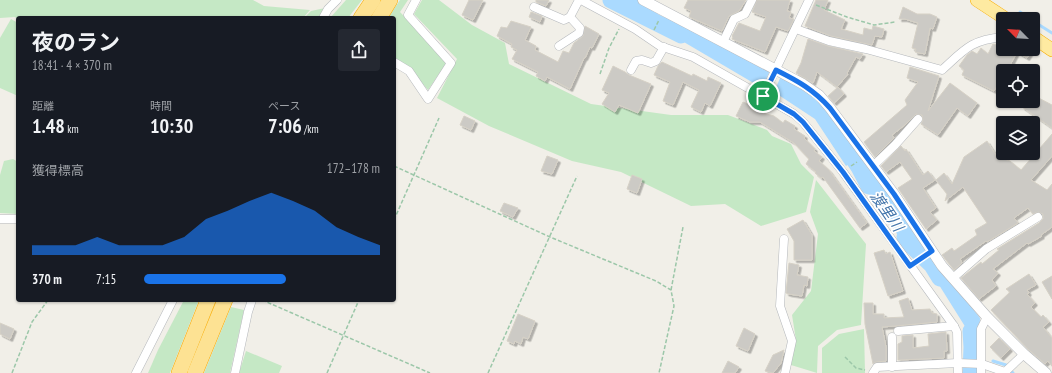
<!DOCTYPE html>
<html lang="ja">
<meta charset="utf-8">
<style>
:root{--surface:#171b24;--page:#242831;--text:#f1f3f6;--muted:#9ea1a6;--accent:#1a73e8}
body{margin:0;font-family:"PT Sans Narrow","Noto Sans JP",sans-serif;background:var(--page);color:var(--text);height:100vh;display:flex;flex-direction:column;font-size:15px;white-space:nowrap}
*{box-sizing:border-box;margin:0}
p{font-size:13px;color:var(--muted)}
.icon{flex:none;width:22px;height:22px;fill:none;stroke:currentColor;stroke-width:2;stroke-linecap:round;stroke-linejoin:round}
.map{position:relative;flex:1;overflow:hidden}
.panel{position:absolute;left:16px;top:16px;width:380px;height:286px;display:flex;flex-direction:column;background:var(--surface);border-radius:4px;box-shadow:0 1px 3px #0004}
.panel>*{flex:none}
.needle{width:26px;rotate:294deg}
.buttons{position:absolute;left:996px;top:12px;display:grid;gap:8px}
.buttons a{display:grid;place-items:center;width:44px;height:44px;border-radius:4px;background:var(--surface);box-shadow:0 1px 3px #0004;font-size:20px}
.pin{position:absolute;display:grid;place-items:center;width:34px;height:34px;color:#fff;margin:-17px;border:2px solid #fff;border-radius:50%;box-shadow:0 1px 4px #0007}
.round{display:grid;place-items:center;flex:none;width:42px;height:42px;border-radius:4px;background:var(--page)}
.head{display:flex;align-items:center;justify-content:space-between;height:68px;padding:0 16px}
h1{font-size:22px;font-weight:700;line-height:30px}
.metrics{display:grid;grid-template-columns:repeat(3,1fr);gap:6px;height:68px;padding:4px 16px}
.metrics div{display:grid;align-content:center}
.metrics b{font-size:20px;font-weight:700}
.metrics small{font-size:11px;font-weight:400}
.metrics p{font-size:11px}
.chart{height:112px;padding:8px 16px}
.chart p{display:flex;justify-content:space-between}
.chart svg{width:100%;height:72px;margin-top:4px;fill:var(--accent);opacity:.7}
ul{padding:0 16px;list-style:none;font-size:13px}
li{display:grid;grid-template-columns:64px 48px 1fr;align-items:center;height:30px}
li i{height:10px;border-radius:5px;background:var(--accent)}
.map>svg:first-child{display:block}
.green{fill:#c5e8c5}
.water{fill:#aadaff}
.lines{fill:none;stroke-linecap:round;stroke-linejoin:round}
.stream{stroke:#aadaff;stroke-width:3}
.river{stroke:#aadaff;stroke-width:17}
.building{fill:#cccac5;stroke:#d6d1c6;filter:url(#shadow)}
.minor-casing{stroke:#b5b8bc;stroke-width:9}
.tertiary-casing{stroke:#b5b8bc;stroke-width:11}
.trunk-casing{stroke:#f9ab00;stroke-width:14}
.motorway-casing{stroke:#f9ab00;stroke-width:16}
.path{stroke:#9cc7a9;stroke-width:1.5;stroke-dasharray:4 2;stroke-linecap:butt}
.minor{stroke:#fff;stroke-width:8}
.tertiary{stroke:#fff;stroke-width:10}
.trunk{stroke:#feeaa1;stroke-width:13}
.motorway{stroke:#fde293;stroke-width:15}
.route-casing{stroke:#fff;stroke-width:8}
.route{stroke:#1a73e8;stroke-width:5}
.labels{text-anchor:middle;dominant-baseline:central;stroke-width:3.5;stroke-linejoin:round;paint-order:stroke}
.water-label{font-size:15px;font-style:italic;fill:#4174aa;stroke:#fff}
</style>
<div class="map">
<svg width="1052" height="373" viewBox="0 0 1052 373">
<defs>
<filter id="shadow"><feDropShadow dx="2.5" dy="2.5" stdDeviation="0" flood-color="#0004"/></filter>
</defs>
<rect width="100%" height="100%" fill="#f1efe8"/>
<g class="green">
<path d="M 0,0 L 253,0 L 264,6 L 310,10 L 303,18 L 18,19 L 15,17 L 0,18 Z"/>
<path d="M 346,0 L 362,0 L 348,18 L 330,18 Z"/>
<path d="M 400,0 L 408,0 L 400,12 L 447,62 L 428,90 L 410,69 L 394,59 L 394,18 L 388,18 Z"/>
<path d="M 422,0 L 439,0 L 472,25 L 505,43 L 509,64 L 591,104 L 671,115 L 728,115 L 767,130 L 772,136 L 791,144 L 801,164 L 814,177 L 806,212 L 761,226 L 725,204 L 691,206 L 621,172 L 572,161 L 489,126 L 437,98 L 457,59 L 414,14 Z"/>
<path d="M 325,8 L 319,18 L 304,18 L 311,11 Z"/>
<path d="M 11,19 L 18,23 L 18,96 L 0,88 L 0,38 Z"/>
<path d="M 13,159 L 18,162 L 18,214 L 0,213 L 0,175 L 4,161 Z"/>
<path d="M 816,180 L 866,244 L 861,325 L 837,330 L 818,346 L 817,373 L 791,365 L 796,340 L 792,315 L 811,291 L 818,234 L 810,212 Z"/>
<path d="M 184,300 L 199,300 L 170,373 L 148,373 L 158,350 Z"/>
<path d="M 231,307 L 244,310 L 230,373 L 204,373 Z"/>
<path d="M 864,329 L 865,373 L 822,373 L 822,348 L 839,334 Z"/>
<path d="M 246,351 L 282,366 L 279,373 L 239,373 Z"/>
</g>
<g class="water">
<path d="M 603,0 L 638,0 L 659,11 L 651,26 Z"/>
<path d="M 665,16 L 770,71 L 762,88 L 660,28 Z"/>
<path d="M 781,76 L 810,95 L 826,109 L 862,155 L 846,166 L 815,119 L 774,92 Z"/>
<path d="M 865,160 L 927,250 L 914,258 L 852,170 Z"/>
<path d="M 931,255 L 980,318 L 979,354 L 966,355 L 966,328 L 924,261 Z"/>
</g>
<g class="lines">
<g class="stream">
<path d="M 1020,12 L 1030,19"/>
<path d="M 1033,21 L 1052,33"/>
<path d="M 993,361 L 1006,365 L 1013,373"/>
</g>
<g class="river">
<path d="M 611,0 L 681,35"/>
<path d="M 841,140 L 859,167 L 869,186"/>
<path d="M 905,237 L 912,246 L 932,265 L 940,278"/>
<path d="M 971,373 L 972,347 L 971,331"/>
</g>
</g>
<g class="building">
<path d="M 469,0 L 483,0 L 473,20 L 462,15 Z"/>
<path d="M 536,0 L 549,0 L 546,6 L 536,2 Z"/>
<path d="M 688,0 L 746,0 L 739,11 L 729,16 L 722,31 L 689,17 L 691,11 L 684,8 Z"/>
<path d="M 757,0 L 790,0 L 787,11 L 791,12 L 789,18 L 794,19 L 788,31 L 776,27 L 765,52 L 732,39 L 733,37 L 732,36 L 739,23 L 760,31 L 766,17 L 752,12 Z"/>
<path d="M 816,0 L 828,0 L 824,10 L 845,20 L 841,29 L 863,35 L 864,28 L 872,30 L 873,26 L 884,29 L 882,37 L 875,36 L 872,45 L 831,36 L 805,26 Z"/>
<path d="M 903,7 L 917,14 L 930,14 L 937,17 L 933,29 L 930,28 L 925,54 L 915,52 L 916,49 L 912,48 L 918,23 L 905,19 L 899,19 Z"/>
<path d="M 531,12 L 542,16 L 540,22 L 529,17 Z"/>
<path d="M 511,21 L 531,27 L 525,40 L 536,46 L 535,50 L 558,62 L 563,51 L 569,53 L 574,43 L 583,36 L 585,26 L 599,34 L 592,48 L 590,47 L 585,58 L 584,58 L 570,89 L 547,77 L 545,81 L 536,76 L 538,72 L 512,59 L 517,50 L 511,47 L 512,44 L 497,36 L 501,27 L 507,28 Z"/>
<path d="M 808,39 L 828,46 L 863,54 L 860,59 L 856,57 L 847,73 L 848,74 L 837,87 L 817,72 L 813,83 L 796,73 L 801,63 Z"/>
<path d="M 993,44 L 1000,46 L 999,49 L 1027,49 L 1031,52 L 1027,58 L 1017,52 L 1007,71 L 1003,71 L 1003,75 L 994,91 L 962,75 L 964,70 L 959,66 L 967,55 L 972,51 L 977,54 L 981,48 L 988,54 Z"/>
<path d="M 662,62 L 692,76 L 693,74 L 707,81 L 708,77 L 721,83 L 710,106 L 705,103 L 701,112 L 691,107 L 699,90 L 683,82 L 673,105 L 663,101 L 670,82 L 654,75 L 658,66 Z"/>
<path d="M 613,66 L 625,72 L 629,75 L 651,84 L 638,113 L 619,105 L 615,112 L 602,104 L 609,93 L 602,90 Z"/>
<path d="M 910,67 L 939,76 L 928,111 L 950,83 L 977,103 L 968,116 L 957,108 L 938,135 L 921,124 L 923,120 L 922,115 L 916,114 L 906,124 L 892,135 L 894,138 L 875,157 L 864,142 L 907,105 L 905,100 L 918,82 L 907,78 Z"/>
<path d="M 838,87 L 844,94 L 834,103 L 828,96 Z"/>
<path d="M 1033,95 L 1052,105 L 1052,128 L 1022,107 L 1026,101 L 1033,101 Z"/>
<path d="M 743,102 L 753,106 L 752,110 L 774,116 L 783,123 L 785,120 L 795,126 L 794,129 L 805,136 L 804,138 L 815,149 L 814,151 L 822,157 L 819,161 L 829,170 L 867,223 L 860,228 L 823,177 L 821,178 L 815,173 L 816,172 L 806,164 L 809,159 L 794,143 L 760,122 L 750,122 L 736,116 Z"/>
<path d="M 464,116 L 475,121 L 471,130 L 460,125 Z"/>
<path d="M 1052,134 L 1052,156 L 1031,180 L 1047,190 L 1052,184 L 1052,227 L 1041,235 L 1042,236 L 1028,244 L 1027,243 L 993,269 L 998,273 L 992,280 L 996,286 L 979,299 L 961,278 L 981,262 L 982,264 L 999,250 L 997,249 L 1039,223 L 1043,219 L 1043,214 L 1038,212 L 1033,214 L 1028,208 L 1014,218 L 1018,223 L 987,242 L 986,241 L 960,259 L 962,263 L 954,270 L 942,255 L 952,248 L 954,251 L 977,235 L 975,230 L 987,223 L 963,187 L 945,201 L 947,194 L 936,180 L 944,173 L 952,184 L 964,157 L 987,141 L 997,157 L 1010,161 L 1021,170 Z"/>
<path d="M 901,146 L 905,151 L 906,149 L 923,175 L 928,171 L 935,180 L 923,188 L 936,208 L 930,212 L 937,220 L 926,229 L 898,188 L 912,179 L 900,162 L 886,172 L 881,166 Z"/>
<path d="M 547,156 L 558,160 L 552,174 L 541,171 Z"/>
<path d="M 632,175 L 642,179 L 637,193 L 627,189 Z"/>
<path d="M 504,203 L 518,208 L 513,217 L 500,211 Z"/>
<path d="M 803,220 L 812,235 L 812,260 L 794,260 L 794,241 L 787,229 Z"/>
<path d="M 884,250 L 886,254 L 890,252 L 903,291 L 888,296 L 874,253 Z"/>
<path d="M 789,263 L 799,265 L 797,275 L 808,277 L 807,286 L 804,285 L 802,296 L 789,294 L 786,293 Z"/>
<path d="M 1029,274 L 1036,285 L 1027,290 L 1029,293 L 1027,294 L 1035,303 L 1031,307 L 1041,317 L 1043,315 L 1049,322 L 1043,327 L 1052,338 L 1052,366 L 1048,361 L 1045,364 L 1028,349 L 991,310 L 1010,292 L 1006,289 Z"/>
<path d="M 1052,276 L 1052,299 L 1042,282 Z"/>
<path d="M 908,298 L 912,310 L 930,309 L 932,313 L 937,314 L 937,322 L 895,326 L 882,327 L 886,347 L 886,361 L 876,362 L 873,364 L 865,324 L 864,303 L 873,303 L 873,314 L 884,314 L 884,318 L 904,317 L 899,301 Z"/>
<path d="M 518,314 L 535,321 L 528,339 L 523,337 L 521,344 L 515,341 L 514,344 L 507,341 Z"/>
<path d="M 0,323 L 14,329 L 10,339 L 0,334 Z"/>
<path d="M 744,328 L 755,334 L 748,351 L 736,346 Z"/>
<path d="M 946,332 L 947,351 L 944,351 L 944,358 L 898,360 L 898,344 L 902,342 L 902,336 L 913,335 L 913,348 L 929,346 L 928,334 Z"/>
<path d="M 999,338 L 1010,349 L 1001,358 L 990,347 Z"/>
<path d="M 784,350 L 781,363 L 773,373 L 765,371 L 773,355 Z"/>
<path d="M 728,361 L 739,367 L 735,373 L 722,373 Z"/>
</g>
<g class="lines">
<defs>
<g id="minor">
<path d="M 581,0 L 635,29 L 660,46 L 693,57 L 794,114 L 803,122 L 843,172 L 954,326 L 957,332 L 958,373"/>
<path d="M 534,7 L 564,20 L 570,17"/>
<path d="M 323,18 L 328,9 L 337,0"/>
<path d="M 796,29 L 829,41 L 866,49 L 942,70 C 965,49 971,40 1003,37"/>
<path d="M 723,42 L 734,19 L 745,14 L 752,0"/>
<path d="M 559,46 L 579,33 L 580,28 L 570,17 L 579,0"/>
<path d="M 394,62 L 409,71 L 428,99 L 451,63 L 408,15 L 416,0"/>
<path d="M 631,70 L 636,61 L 642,60 L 651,63 L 656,61 L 664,47"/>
<path d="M 763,96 L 809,0"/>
<path d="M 873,166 L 895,145 L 918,119"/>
<path d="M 0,219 L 18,219"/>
<path d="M 784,239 L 780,306 L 792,341 L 785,373"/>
<path d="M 953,278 L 986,249 L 1038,217"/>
<path d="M 898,331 L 954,326"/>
<path d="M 892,337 L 892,367"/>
<path d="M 136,373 L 173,300"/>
<path d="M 235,373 L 248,312 L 252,300"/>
<path d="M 873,373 L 877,367 L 958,363 L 982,364 L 1005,372 L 1024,354"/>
<path d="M 981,373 L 981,329 L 987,317"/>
</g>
<path id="tertiary" d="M 643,0 L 803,84 L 819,95 L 830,108 L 894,194 L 942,266 L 987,317 L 1024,354 L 1046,373"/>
<g id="trunk">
<path d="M 977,0 L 1006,19"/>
<path d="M 1033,37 L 1052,50"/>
</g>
<g id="motorway">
<path d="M 361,18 L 373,0"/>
<path d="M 379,18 L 390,0"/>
<path d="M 179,373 L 208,300"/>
<path d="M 195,373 L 225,300"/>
</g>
</defs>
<use href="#minor" class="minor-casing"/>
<use href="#tertiary" class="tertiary-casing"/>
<use href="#trunk" class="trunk-casing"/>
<use href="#motorway" class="motorway-casing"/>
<g class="path">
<path d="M 816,5 L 847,17 L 874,25 L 895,22"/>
<path d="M 654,30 L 659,20"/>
<path d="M 600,74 L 609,48 L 619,29"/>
<path d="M 394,166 L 550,237 L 656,281 L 671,290 L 674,306 L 659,373"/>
<path d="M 851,166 L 857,162"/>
<path d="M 394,220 L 439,118"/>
<path d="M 917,262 L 924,257"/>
<path d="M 671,290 L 683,227"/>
<path d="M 262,300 L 430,373"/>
<path d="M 845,357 L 856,368 L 865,370"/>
<path d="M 12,373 L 32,322 L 48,300"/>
<path d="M 327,373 L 359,300"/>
<path d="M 488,373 L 577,176"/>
</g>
<use href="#minor" class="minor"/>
<use href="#tertiary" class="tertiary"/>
<use href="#trunk" class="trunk"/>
<use href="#motorway" class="motorway"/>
</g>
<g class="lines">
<defs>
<path id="route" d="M 776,70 C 798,81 814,90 830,108 L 894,194 L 932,251 L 910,266 L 843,172 L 803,122 L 794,114 L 763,96 Z"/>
</defs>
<use href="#route" class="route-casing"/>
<use href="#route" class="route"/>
</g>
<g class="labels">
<g class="water-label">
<text transform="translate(887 211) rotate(55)">渡里川</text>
</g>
</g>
</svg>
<div class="buttons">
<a><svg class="needle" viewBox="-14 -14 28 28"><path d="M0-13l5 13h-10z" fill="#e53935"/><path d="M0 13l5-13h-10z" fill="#9ea1a6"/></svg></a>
<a><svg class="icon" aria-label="locate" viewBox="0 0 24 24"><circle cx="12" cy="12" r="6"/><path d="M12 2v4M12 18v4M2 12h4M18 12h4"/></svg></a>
<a><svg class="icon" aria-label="layers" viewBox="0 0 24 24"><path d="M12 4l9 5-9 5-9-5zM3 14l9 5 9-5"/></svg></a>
</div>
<div class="pin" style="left:763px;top:96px;background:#1e9e55"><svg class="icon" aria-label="arrive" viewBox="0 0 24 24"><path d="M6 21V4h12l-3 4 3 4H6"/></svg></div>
<section class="panel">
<div class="head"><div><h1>夜のラン</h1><p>18:41 · 4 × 370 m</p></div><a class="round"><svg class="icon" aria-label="share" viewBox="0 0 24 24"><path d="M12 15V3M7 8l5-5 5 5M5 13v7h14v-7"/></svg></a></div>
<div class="metrics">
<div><p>距離</p><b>1.48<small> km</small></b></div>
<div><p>時間</p><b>10:30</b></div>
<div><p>ペース</p><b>7:06<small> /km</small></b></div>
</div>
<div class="chart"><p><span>獲得標高</span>172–178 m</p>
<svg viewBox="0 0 160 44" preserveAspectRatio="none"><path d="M0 44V38L10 38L20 38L30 33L40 38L50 38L60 38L70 33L80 22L90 17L100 11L110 6L120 11L130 17L140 27L150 33L160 38V44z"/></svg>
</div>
<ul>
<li><b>370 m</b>7:15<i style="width:60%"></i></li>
</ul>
</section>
</div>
